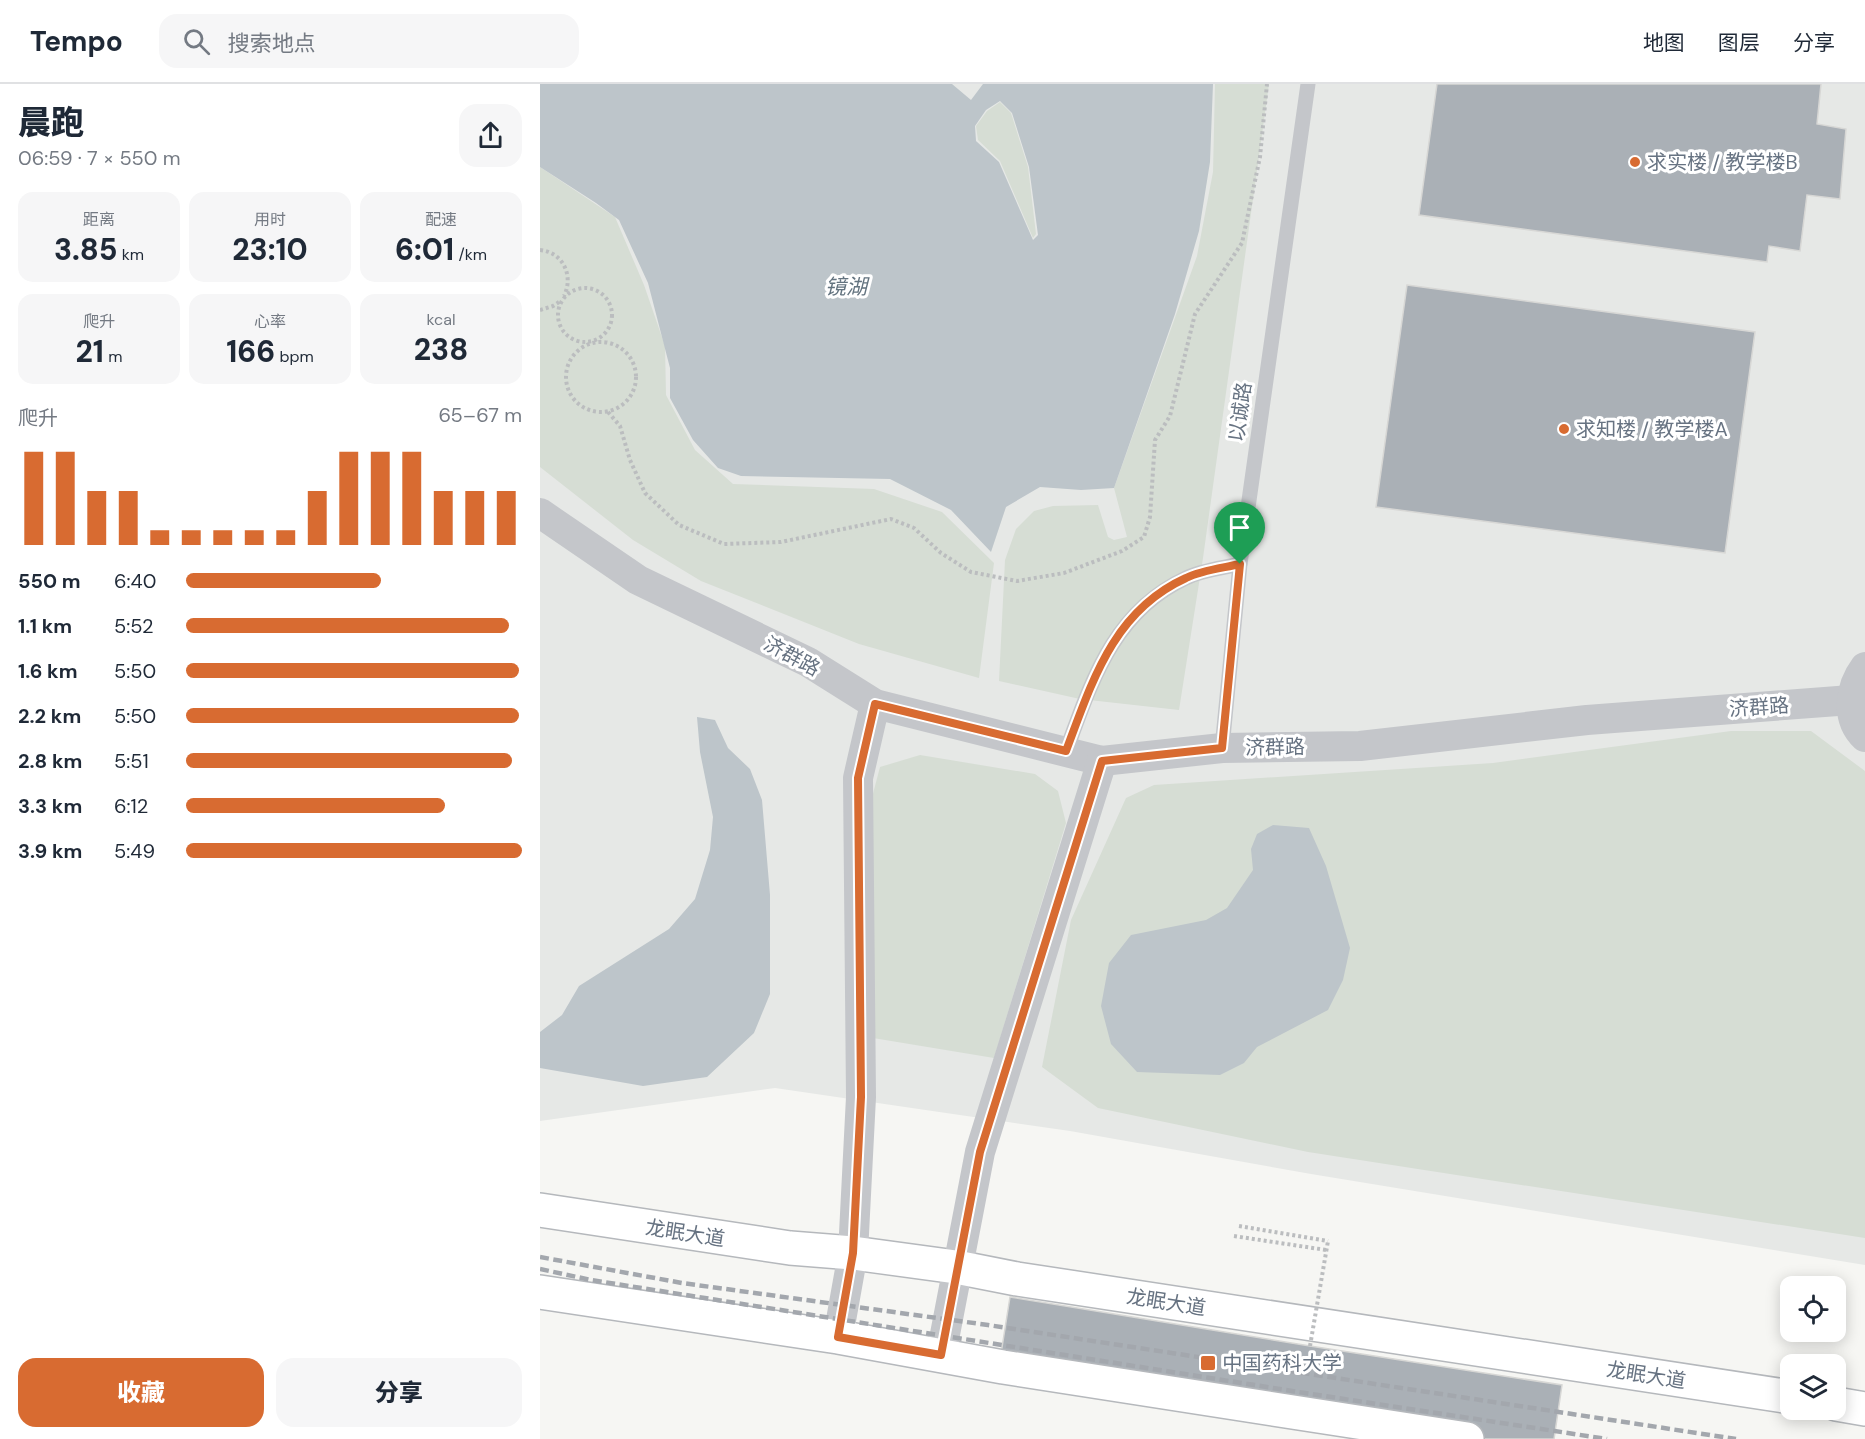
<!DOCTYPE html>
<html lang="zh">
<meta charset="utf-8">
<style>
:root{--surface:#fff;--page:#f6f6f7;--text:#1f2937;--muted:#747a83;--line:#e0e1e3;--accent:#d86b31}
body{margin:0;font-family:"DM Sans","Noto Sans SC",sans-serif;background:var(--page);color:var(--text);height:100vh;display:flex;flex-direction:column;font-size:22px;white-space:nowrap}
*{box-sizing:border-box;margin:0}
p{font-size:20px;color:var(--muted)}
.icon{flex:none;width:33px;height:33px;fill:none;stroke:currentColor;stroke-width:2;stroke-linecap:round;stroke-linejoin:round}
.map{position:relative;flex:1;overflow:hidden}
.drawer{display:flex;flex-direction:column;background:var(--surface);width:540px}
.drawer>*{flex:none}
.fabs{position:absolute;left:1240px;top:1192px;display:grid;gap:12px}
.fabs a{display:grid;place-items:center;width:66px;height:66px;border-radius:12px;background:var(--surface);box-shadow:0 3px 15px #0003;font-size:30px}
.pin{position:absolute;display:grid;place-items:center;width:51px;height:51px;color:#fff;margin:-62px -26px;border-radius:50% 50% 50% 0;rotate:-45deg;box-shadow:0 0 6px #0007}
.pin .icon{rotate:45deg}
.round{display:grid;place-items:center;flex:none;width:63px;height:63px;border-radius:18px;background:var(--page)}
.overview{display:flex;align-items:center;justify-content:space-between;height:102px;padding:0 18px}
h1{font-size:33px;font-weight:800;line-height:45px}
.metrics{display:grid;grid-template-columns:repeat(3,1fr);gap:9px;height:102px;padding:6px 18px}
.metrics div{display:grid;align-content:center;border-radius:15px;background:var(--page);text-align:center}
.metrics b{font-size:30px;font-weight:800}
.metrics small{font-size:16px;font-weight:400}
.metrics p{font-size:16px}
.chart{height:168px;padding:12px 18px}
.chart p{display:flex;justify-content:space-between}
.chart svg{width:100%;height:108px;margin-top:6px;stroke:var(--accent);stroke-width:6}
.primary-button{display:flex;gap:12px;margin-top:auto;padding:12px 18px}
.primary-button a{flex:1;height:69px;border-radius:18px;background:var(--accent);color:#fff;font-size:24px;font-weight:800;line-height:69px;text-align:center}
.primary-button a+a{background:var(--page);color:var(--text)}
ul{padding:0 18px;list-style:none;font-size:20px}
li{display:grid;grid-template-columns:96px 72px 1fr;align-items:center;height:45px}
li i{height:15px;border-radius:8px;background:var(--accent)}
header{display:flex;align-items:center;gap:36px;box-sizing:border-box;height:84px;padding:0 30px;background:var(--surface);border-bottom:2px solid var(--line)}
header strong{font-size:28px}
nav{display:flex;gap:33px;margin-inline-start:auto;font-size:21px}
.search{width:420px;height:54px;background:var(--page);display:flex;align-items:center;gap:15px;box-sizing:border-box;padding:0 21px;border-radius:18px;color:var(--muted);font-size:22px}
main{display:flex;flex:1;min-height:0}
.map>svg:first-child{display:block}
.built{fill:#e6e8e6}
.green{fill:#d6ddd4}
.water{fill:#bdc5ca;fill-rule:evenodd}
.building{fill:#aab0b6;stroke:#d7d7d5;stroke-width:1.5}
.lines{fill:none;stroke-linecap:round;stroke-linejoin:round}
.primary-casing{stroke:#b5b8bc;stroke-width:36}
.path{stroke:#bbbdbf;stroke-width:4;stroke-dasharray:3 3;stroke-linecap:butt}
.service{stroke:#c4c6ca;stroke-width:15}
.minor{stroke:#c4c6ca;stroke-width:30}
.primary{stroke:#fff;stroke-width:33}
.rail{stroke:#a3a7ad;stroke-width:4.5;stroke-dasharray:9 4.5;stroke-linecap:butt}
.path-bridge{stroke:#bbbdbf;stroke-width:4;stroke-dasharray:3 3;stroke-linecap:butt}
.route-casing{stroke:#fff;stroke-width:12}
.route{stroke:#d86b31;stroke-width:8}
.poi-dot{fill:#d86b31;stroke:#fff;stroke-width:2}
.labels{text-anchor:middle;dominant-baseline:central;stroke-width:6;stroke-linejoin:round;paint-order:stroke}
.poi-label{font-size:20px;fill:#677382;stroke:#fff;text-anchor:start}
.street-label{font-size:20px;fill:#677382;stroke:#fff}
.water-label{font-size:21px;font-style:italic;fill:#63737f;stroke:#fff}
</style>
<header>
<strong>Tempo</strong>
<div class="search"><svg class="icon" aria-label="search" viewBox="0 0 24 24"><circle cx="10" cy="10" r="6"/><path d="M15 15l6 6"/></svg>搜索地点</div>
<nav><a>地图</a><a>图层</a><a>分享</a></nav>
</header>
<main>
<section class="drawer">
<div class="overview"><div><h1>晨跑</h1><p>06:59 · 7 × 550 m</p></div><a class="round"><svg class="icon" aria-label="share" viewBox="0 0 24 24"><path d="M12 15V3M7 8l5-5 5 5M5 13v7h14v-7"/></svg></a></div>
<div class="metrics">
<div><p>距离</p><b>3.85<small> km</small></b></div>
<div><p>用时</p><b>23:10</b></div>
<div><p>配速</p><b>6:01<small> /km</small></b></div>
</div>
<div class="metrics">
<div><p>爬升</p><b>21<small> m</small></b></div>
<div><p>心率</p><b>166<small> bpm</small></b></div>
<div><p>kcal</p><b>238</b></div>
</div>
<div class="chart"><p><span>爬升</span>65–67 m</p>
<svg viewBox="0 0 160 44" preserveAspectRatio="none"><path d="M5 44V6M15 44V6M25 44V22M35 44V22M45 44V38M55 44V38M65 44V38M75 44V38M85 44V38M95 44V22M105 44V6M115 44V6M125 44V6M135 44V22M145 44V22M155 44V22"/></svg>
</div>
<ul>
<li><b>550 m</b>6:40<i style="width:58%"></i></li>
<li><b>1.1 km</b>5:52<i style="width:96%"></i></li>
<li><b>1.6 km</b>5:50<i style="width:99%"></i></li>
<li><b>2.2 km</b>5:50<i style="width:99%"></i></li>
<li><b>2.8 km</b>5:51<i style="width:97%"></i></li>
<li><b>3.3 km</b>6:12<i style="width:77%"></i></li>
<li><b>3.9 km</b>5:49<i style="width:100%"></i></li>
</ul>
<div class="primary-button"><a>收藏</a><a>分享</a></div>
</section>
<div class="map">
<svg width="1325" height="1355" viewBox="0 0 1325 1355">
<rect width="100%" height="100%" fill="#f6f6f3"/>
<path class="built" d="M 0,0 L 1325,0 L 1325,1181 L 771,1090 L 530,1047 L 235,1004 L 0,1037 Z"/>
<g class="green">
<path d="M 675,0 L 729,0 L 663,474 L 639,626 L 540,615 L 459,597 L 465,476 L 476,445 L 494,427 L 513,422 L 558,421 L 568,453 L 574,456 L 587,453 L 574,404 L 657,172 L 673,88 Z"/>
<path d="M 460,18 L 471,29 L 488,83 L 496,150 L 493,154 L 460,77 L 438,56 L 436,42 L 447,27 Z"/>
<path d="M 0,83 L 75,133 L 104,201 L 125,262 L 126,311 L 155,366 L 193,400 L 334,405 L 402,428 L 454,479 L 439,594 L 319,560 L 161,497 L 93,456 L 0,383 Z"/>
<path d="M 1191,647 L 1271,647 L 1325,687 L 1325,1154 L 768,1068 L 558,1024 L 502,983 L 531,836 L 586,714 L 614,701 L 953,679 Z"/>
<path d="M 380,671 L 495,690 L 518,707 L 526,739 L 454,974 L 333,954 L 330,721 L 340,683 Z"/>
</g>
<g class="water">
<path d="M 0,0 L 412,0 L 431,16 L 443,0 L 673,0 L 670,78 L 659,147 L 635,230 L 574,404 L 541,406 L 500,403 L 466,423 L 451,468 L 411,426 L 350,395 L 201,392 L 178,384 L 153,356 L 130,314 L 130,284 L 108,199 L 79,136 L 56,119 L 0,83 ZM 460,17 L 472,29 L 489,83 L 498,151 L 493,156 L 459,78 L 436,57 L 435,42 L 446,26 Z"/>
<path d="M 157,633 L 175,636 L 188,664 L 210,685 L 222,716 L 230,811 L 230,910 L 214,949 L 167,993 L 103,1002 L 0,984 L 0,948 L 22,931 L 39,902 L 129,845 L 155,815 L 170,766 L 173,733 L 160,668 Z"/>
<path d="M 733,741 L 769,744 L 786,782 L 810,864 L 803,896 L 788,926 L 717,963 L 704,979 L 680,991 L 597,988 L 571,960 L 561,922 L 569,879 L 591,851 L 666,836 L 687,824 L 713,786 L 711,765 L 717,750 Z"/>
</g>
<g class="building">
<path d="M 897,0 L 1281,0 L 1277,40 L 1306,45 L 1300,115 L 1267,111 L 1260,167 L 1229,162 L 1227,178 L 879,131 Z"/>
<path d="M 867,201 L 1215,248 L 1185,469 L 836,423 Z"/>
<path d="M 470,1213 L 770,1262 L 1022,1301 L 1014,1355 L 849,1355 L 457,1295 Z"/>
</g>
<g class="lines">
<defs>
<g id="primary">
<path d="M 0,1126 L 250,1164 L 313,1169 L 416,1183 L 477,1195 L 1251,1313"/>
<path d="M 0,1208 L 298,1253 L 463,1283 L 927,1355"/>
<path d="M 1296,1320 L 1325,1325"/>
</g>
</defs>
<use href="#primary" class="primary-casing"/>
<g class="path">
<path d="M 0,166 C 23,168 34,192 24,212"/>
<circle cx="45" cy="231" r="27"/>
<path d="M 0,226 L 13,222 L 19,218"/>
<circle cx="61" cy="293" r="35"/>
<path d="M 68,328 L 80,342 L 90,376 L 105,409 L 139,441 L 184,460 L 241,458 L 351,435 L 374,444 L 401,469 L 431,488 L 477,497 L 524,489 L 582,467 L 604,453 L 610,433 L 615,356 L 630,332 L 655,230 L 702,159 L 720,73 L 727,0"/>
<path d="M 699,1142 L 788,1157"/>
<path d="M 694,1152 L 786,1166"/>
</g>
<g class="service">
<path d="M 682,664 L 700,480 L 768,0"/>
<path d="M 526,667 C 552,597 573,528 646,494 C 662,486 683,484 700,480"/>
</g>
<g class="minor">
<path d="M 0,429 L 98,496 L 268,578 L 335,620 L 562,677 L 682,664 L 820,662 L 1047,636 L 1311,616"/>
<path d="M 1325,583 C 1310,603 1305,634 1325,653"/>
<path d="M 298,1253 L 313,1169 L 321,1013 L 318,694 L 335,620"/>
<path d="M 401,1271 L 440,1068 L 562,677"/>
</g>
<use href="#primary" class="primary"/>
<g class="rail">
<path d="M 0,1173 L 142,1199 L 448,1241 L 1196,1355"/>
<path d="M 0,1185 L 51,1196 L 765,1309 L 1067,1355"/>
</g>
<path class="path-bridge" d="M 770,1262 L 788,1157"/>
</g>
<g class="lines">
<defs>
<path id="route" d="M 700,480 L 682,664 L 562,677 L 440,1068 L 401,1271 L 298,1253 L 313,1169 L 321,1013 L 318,694 L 335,620 L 526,667 C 552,598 573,527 646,494 C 662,486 683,484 700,480 Z"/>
</defs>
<use href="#route" class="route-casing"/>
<use href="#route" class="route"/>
</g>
<g class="poi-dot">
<circle cx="1095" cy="78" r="6"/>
<circle cx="1024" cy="345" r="6"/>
<rect x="660" y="1271" width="16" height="16" rx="3"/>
</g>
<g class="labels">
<g class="poi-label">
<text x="1107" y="78">求实楼 / 教学楼B</text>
<text x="1036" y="345">求知楼 / 教学楼A</text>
<text x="682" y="1279">中国药科大学</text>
</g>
<g class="street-label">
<text transform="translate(700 328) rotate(-82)">以诚路</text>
<text transform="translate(252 572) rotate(28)">济群路</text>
<text transform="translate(1219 623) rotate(-4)">济群路</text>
<text transform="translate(735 663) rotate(-1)">济群路</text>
<text transform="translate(145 1149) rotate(9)">龙眠大道</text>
<text transform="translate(626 1218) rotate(9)">龙眠大道</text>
<text transform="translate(1106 1291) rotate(9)">龙眠大道</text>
</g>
<g class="water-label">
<text x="306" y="203">镜湖</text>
</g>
</g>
</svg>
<div class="fabs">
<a><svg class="icon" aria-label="locate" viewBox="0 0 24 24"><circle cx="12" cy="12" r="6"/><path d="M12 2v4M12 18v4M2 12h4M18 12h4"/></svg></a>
<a><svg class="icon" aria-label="layers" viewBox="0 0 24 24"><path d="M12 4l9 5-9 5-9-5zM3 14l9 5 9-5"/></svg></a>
</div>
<div class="pin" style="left:700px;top:480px;background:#1e9e55"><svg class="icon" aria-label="arrive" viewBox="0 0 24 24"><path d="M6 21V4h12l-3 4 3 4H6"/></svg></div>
</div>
</main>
